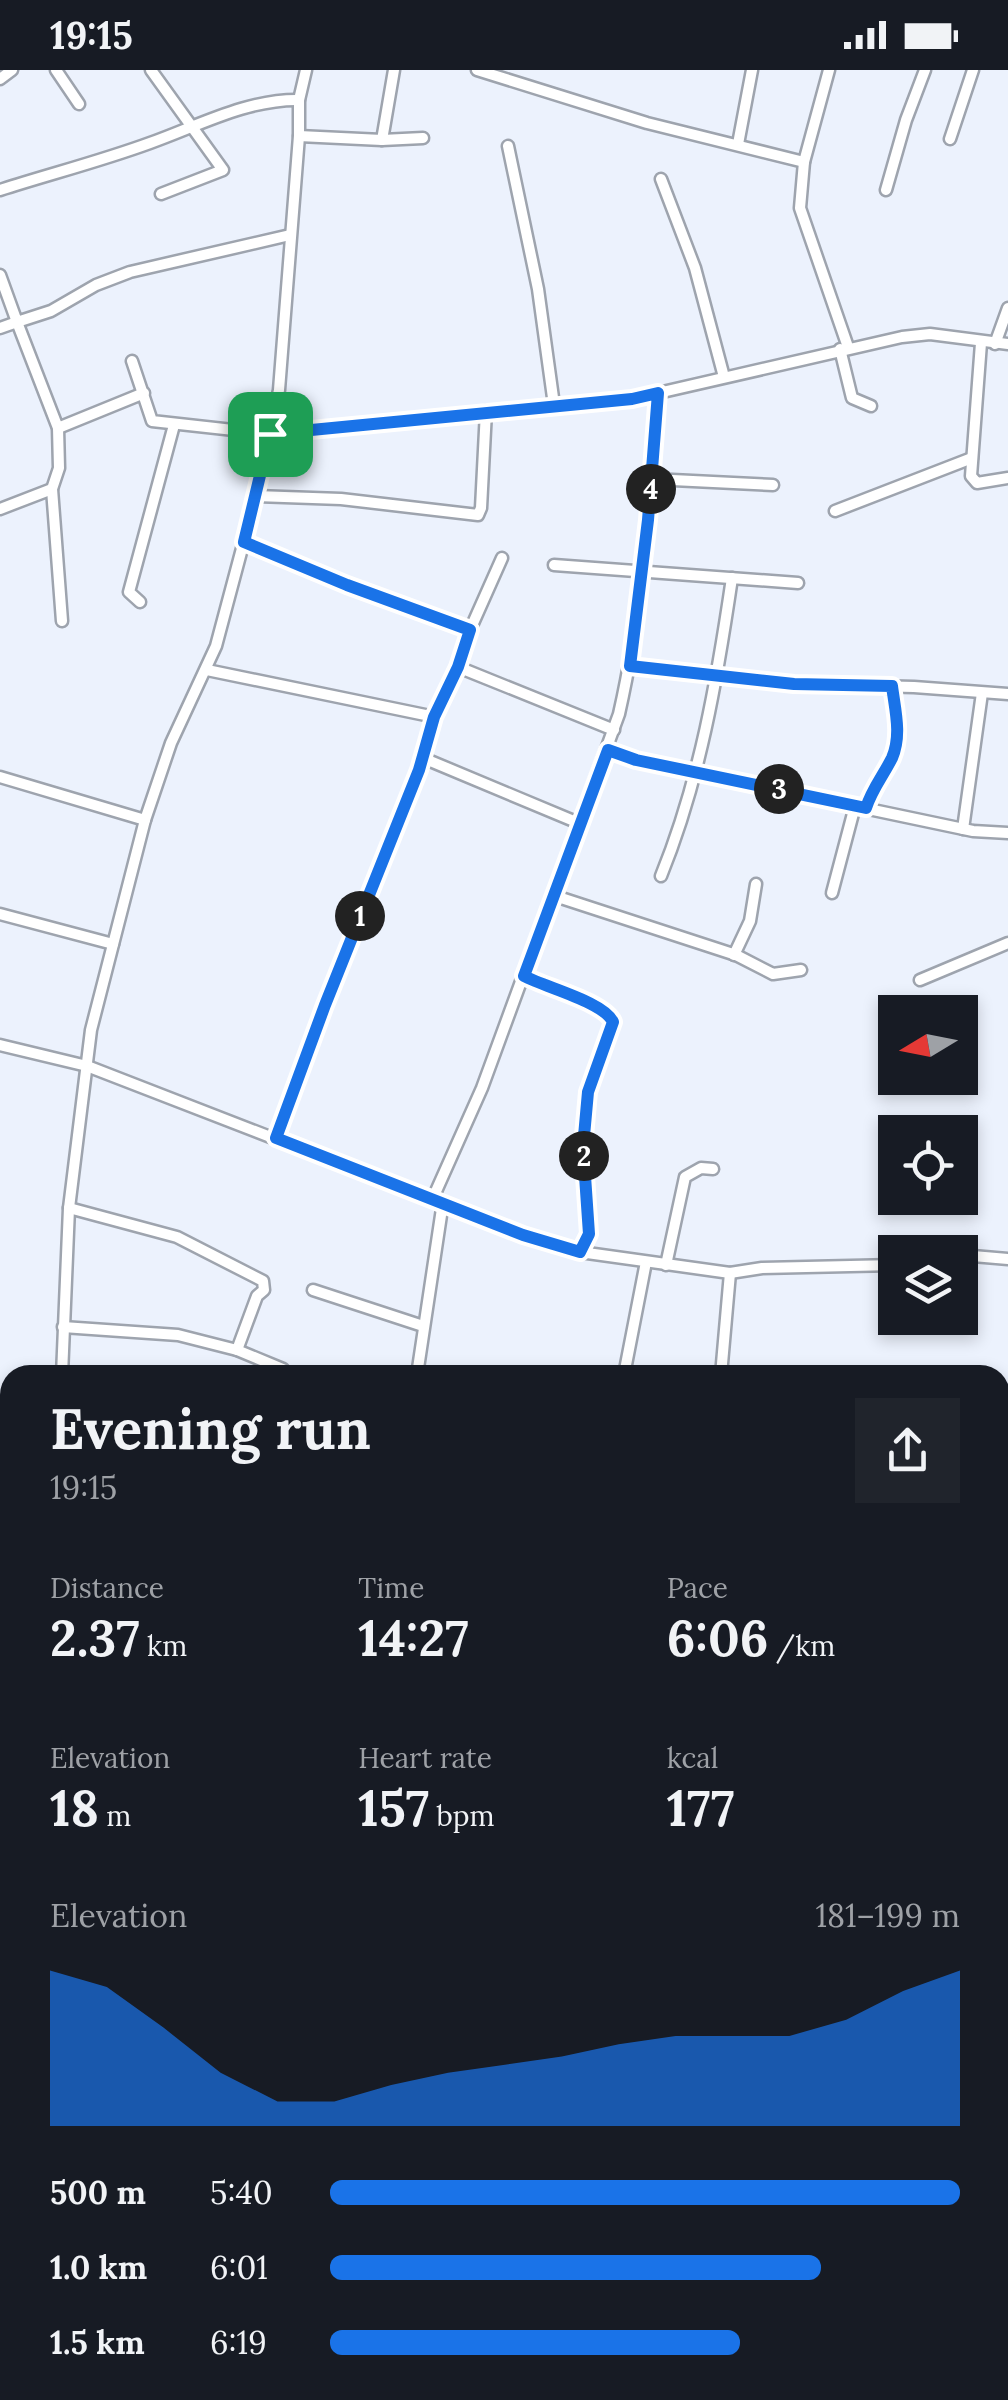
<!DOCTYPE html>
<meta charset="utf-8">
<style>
:root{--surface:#171b24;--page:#20242c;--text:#f1f3f6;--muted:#9ea1a6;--accent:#1a73e8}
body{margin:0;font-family:Lora,serif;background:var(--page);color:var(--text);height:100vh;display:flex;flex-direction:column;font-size:38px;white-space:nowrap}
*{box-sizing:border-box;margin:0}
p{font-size:32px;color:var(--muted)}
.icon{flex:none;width:55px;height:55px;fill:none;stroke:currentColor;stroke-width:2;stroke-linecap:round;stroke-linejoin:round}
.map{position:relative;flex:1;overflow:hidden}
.panel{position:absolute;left:0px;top:1295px;width:1010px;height:1035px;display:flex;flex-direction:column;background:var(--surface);border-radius:30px 30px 0 0;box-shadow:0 5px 15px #0003}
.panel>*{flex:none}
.needle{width:65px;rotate:260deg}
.tools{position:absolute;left:878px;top:925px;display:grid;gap:20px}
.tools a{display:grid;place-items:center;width:100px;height:100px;border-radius:0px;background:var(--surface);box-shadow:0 5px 15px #0003;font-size:50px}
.pin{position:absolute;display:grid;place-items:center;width:85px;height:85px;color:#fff;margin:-42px;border-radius:20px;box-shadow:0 5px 15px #0006}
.km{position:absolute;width:50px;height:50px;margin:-25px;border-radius:50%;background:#222;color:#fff;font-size:28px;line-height:50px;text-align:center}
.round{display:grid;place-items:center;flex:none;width:105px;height:105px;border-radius:0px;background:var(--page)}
.headline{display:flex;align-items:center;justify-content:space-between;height:170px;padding:0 50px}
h1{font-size:55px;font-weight:700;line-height:75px}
.stats{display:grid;grid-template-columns:repeat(3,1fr);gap:15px;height:170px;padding:10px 50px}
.stats div{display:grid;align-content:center}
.stats b{font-size:50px;font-weight:700}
.stats small{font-size:28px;font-weight:400}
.stats p{font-size:28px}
.chart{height:280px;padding:20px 50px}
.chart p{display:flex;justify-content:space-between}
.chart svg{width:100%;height:180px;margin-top:10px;fill:var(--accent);opacity:.7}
ul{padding:0 50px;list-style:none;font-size:32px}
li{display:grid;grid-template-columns:160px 120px 1fr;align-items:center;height:75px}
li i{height:25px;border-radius:12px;background:var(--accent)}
.status{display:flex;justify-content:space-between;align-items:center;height:70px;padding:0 50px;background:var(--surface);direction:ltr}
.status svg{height:28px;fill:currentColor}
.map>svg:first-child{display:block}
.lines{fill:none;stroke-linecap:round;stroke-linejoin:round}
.street-casing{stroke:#9ea4ae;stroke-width:15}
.secondary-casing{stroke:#9ea4ae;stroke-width:19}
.street{stroke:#fff;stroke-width:10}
.secondary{stroke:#f9d7bc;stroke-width:14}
.route-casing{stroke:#fff;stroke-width:20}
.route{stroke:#1a73e8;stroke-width:12}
</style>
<div class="status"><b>19:15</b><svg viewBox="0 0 49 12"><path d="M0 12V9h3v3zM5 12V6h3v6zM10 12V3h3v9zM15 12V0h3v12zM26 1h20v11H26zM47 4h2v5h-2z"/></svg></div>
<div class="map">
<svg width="1008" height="2330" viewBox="0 0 1008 2330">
<rect width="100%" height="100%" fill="#ecf2fd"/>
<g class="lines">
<defs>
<g id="street">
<path d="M 56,0 L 79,34"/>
<path d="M 151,0 L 223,100 L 161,124"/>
<path d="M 477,0 L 647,53 L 804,92"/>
<path d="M 829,0 L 804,92 L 800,138 L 848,277"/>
<path d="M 0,9 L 12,0"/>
<path d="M 299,66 L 382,70 L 423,68"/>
<path d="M 950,69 L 973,0"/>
<path d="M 382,70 L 394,0"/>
<path d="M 738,74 L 752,0"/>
<path d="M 508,76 L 538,219 L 554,335"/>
<path d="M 661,109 L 695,198 L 724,307"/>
<path d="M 0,120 C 50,104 101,91 150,73 C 198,56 247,29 299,30"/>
<path d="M 886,120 L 906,50 L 925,0"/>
<path d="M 0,205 L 17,252 L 51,241 L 96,215 L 130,202 L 290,165"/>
<path d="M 0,258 L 17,252 L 58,358 L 59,398 L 52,419 L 62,551"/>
<path d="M 981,273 L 971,406 L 977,413 L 1008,408"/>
<path d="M 995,274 L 1008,238"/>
<path d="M 840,279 L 852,328 L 871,336"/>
<path d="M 132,291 L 152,351 L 270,364 L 632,329 L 902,267 L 930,264 L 1008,274"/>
<path d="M 58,358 L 144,323"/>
<path d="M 652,409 L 773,415"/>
<path d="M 256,426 L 341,429 L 478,445 L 481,438 L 486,341"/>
<path d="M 0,439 L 52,419"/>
<path d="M 835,441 L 972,388"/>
<path d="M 244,472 L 347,515 L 470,560"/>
<path d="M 554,495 L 798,513"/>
<path d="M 140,532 L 129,522 L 174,355"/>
<path d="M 630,596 L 794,614 L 914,617 L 1008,624"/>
<path d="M 458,597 L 470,560 L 502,488"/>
<path d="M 207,600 L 435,647 L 458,597 L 614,660"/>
<path d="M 608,680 L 636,690 L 973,761 L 1008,763"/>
<path d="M 423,688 L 581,754"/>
<path d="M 0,707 L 145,750"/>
<path d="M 866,738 C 872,719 883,706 892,688 C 902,665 895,640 892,616"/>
<path d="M 963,759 L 982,623"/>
<path d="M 661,806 C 700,710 717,610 732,508"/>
<path d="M 832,823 L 855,736"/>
<path d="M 555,826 L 736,885 L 773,904 L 801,900"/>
<path d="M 0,844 L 113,874"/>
<path d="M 734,885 L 750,851 L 756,814"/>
<path d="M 524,906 C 547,918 604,930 613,952 L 588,1022 L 583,1077 L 589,1164 L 580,1182"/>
<path d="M 920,910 L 1008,873"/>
<path d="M 0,975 L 87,996 L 523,1165 L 580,1182 L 730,1203 L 762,1198 L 895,1195"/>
<path d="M 276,1068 L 325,935 L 419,699 L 435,647"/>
<path d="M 433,1128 L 482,1018 L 619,644 C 643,539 650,430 658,323"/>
<path d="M 69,1138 L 177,1167 L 263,1211 L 264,1220 L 257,1226 L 237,1280"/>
<path d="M 960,1188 L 973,1186 L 1008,1189"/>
<path d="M 666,1195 L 685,1107 L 701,1098 L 713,1099"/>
<path d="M 313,1220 L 423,1256"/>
<path d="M 63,1257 L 178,1265 L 237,1280 L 283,1299 L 288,1305"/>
<path d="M 62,1305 L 69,1138 L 91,960 L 145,750 L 171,673 L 216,576 L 256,426 L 279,320 L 299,66 L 299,30 L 306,0"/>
<path d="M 417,1305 L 443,1132"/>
<path d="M 624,1305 L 646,1192"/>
<path d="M 721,1305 L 730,1203"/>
<path d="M 0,1462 L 10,1462"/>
<path d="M 1000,1652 L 1008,1652"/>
<path d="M 0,1657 L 10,1665"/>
<path d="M 0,1720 L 10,1710"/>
<path d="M 1000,1798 L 1008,1800"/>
<path d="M 1000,1894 L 1008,1896"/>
<path d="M 1000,1987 L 1008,1990"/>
<path d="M 0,2112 L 10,2114"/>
<path d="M 0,2208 L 10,2209"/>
<path d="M 1000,2271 L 1008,2271"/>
<path d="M 285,2320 L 286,2330"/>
<path d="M 477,2320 L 478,2330"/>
<path d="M 15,2330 L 18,2320"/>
<path d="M 179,2330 L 181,2320"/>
<path d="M 378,2330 L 379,2320"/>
<path d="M 576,2330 L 579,2320"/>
<path d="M 731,2330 L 731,2320"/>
<path d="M 907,2330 L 907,2320"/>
</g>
<g id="secondary">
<path d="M 0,2007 L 10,2008"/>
<path d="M 1000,2140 L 1008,2140"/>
</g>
</defs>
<use href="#street" class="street-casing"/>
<use href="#secondary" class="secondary-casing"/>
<use href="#street" class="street"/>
<use href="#secondary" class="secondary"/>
</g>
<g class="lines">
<defs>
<path id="route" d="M 658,323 L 648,450 L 630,596 L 794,614 L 892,616 C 895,640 902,665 892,688 C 883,706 872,719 866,738 L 636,690 L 608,680 L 524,906 C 547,918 604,932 613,952 L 588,1022 L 583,1077 L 589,1164 L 580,1182 L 523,1165 L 276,1068 L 325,935 L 419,700 L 434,647 L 458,597 L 470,560 L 347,515 L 244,472 L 270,364 L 632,329 Z"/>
</defs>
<use href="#route" class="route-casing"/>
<use href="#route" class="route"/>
</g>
</svg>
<div class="tools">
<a><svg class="needle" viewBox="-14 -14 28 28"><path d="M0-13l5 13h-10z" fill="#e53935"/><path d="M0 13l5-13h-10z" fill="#9ea1a6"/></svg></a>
<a><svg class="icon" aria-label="locate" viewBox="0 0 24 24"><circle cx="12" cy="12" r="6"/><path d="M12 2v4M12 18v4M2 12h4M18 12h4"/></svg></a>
<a><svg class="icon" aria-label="layers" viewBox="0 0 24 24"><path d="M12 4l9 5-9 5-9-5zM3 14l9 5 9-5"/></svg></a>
</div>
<div class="pin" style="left:270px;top:364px;background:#1e9e55"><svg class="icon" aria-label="arrive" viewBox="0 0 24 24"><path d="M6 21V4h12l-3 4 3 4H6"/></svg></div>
<b class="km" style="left:360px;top:846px">1</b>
<b class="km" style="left:584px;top:1086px">2</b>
<b class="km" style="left:779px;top:719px">3</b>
<b class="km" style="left:651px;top:419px">4</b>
<section class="panel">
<div class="headline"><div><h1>Evening run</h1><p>19:15</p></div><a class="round"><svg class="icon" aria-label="share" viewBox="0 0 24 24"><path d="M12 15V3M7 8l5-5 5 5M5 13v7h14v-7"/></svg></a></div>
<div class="stats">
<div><p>Distance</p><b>2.37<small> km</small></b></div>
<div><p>Time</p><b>14:27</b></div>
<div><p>Pace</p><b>6:06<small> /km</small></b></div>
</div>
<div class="stats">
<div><p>Elevation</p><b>18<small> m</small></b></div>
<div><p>Heart rate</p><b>157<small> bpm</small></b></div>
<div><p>kcal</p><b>177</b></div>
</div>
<div class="chart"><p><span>Elevation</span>181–199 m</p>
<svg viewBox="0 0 160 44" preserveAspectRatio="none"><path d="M0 44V6L10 10L20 20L30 31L40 38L50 38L60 34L70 31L80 29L90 27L100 24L110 22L120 22L130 22L140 18L150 11L160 6V44z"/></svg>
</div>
<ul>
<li><b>500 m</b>5:40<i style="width:100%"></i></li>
<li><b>1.0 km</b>6:01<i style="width:78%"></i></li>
<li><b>1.5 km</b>6:19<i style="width:65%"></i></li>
</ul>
</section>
</div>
